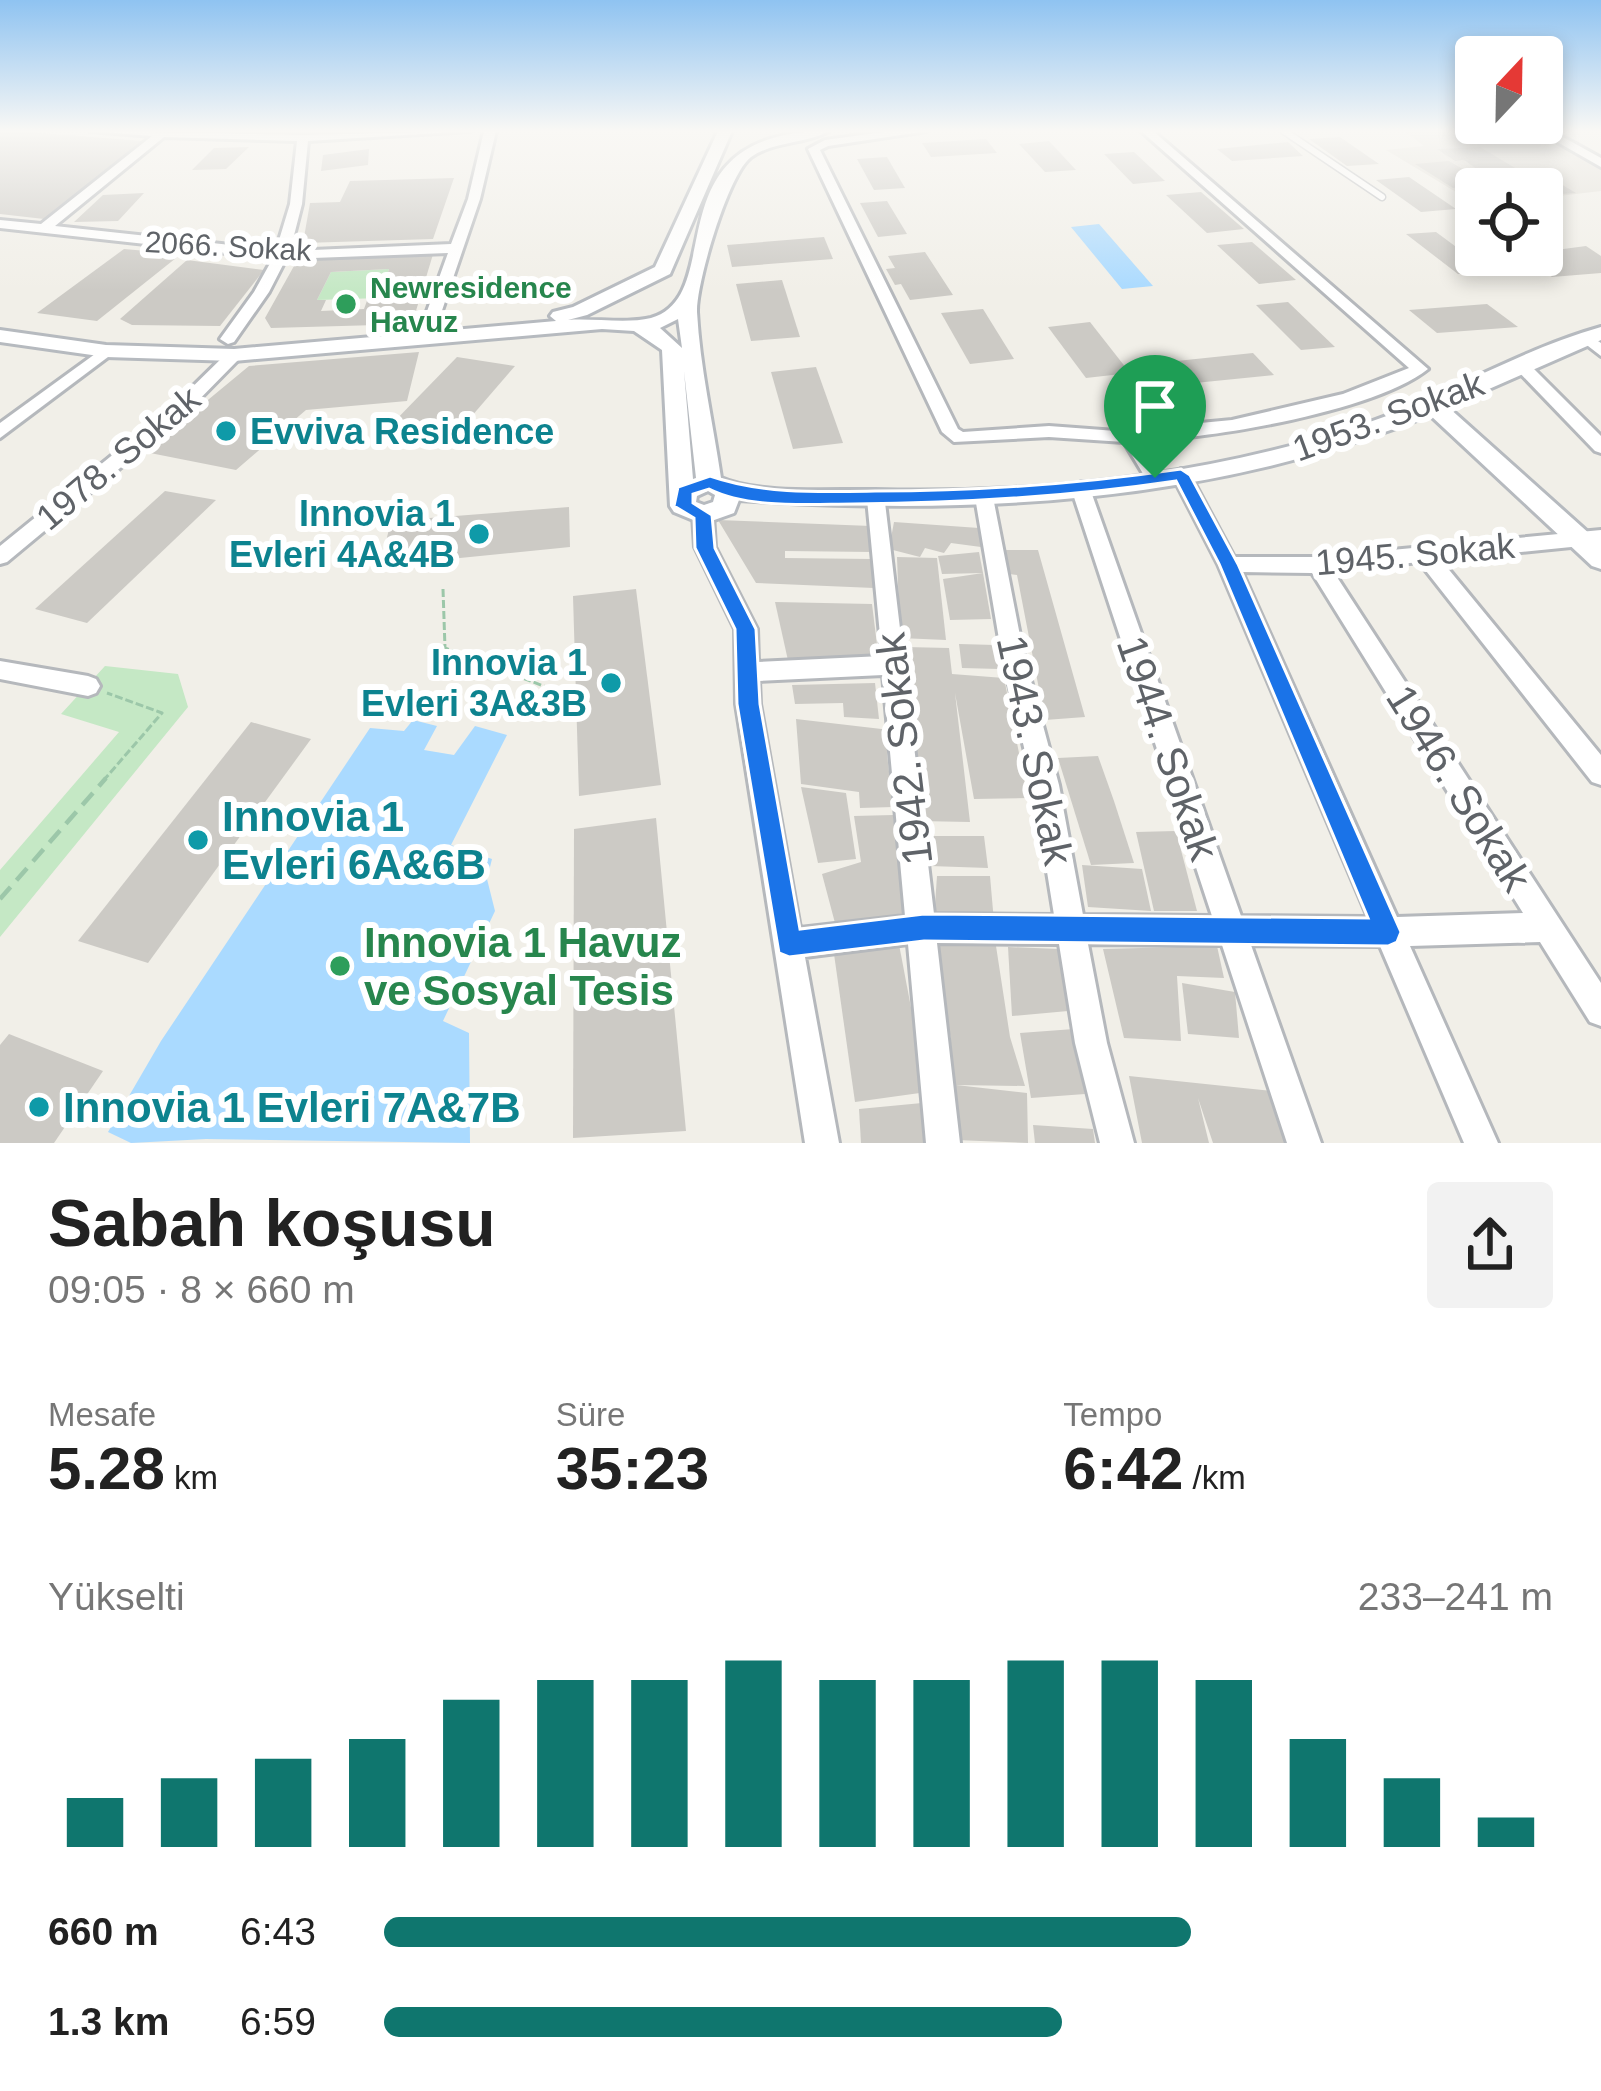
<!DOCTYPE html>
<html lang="tr">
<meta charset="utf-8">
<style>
:root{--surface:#fff;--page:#f2f2f2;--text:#222;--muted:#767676;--accent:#0f766e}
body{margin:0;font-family:Arial,sans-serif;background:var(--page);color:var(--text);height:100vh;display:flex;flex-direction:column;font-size:45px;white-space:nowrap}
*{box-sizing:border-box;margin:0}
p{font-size:39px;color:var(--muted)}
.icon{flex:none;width:66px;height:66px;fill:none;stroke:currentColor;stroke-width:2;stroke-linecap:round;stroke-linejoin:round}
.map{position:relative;height:1143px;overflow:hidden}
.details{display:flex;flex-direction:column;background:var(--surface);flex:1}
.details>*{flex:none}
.needle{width:78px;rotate:22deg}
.buttons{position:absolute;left:1455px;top:36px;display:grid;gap:24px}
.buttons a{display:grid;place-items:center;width:108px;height:108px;border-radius:12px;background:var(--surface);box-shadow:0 6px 18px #0003;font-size:60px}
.pin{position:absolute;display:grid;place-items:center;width:102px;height:102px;color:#fff;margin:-123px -51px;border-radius:50% 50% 50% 0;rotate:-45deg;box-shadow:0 0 12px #0007}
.pin .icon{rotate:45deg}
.round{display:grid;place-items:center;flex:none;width:126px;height:126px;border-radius:12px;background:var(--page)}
.overview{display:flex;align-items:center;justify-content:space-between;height:204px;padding:0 48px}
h1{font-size:66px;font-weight:600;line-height:90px}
.stats{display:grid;grid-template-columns:repeat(3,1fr);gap:18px;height:204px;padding:12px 48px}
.stats div{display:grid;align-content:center}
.stats b{font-size:60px;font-weight:600}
.stats small{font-size:33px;font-weight:400}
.stats p{font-size:33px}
.chart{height:336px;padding:24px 48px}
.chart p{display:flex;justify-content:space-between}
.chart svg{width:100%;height:216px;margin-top:12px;stroke:var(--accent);stroke-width:6}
ul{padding:0 48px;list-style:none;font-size:39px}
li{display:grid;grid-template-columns:192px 144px 1fr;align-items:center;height:90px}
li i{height:30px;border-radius:15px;background:var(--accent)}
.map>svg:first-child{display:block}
.education{fill:#e1ded6}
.green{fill:#c5e8c5}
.water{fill:#aadaff}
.building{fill:#cccac5;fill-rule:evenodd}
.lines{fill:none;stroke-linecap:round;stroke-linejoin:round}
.lane-casing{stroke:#b5b8bc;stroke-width:9}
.street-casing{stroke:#b5b8bc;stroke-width:6}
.secondary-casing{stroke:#b6babf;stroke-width:6}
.path-far1{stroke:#9cc7a9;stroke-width:3;stroke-dasharray:8 3;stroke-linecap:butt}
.path{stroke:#9cc7a9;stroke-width:4.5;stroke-dasharray:16 9;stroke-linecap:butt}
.lane{stroke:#fff;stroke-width:6}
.street{fill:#fff;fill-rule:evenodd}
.secondary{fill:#fff;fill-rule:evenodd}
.route{fill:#1a73e8;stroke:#fff;stroke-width:3;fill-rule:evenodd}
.leisure-dot{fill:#2e9e5b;stroke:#fff;stroke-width:4.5}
.culture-dot{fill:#0f9aa8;stroke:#fff;stroke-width:4.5}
.labels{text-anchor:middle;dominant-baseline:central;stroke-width:12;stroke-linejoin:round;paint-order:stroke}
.far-street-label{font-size:30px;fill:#5f6368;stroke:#fff}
.far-leisure-label{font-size:30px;font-weight:bold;fill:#27864d;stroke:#fff;text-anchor:start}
.street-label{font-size:36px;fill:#5f6368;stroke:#fff}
.culture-label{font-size:36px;font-weight:bold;fill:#0d838f;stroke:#fff;text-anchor:end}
.near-street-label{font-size:42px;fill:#5f6368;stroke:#fff}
.near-culture-label{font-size:42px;font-weight:bold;fill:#0d838f;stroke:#fff;text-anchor:start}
.near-leisure-label{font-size:42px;font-weight:bold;fill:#27864d;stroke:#fff;text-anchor:start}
</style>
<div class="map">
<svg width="1601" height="1143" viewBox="0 0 1601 1143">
<rect width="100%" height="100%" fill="#f1efe8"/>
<path class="education" d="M 1404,131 L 1530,131 L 1601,167 L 1601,191 L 1542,198 L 1542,189 L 1476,189 L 1476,204 L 1386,150 L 1424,146 Z"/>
<g class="green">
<path d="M 389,269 L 380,298 L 317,300 L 331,272 Z"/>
<path d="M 105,666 L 178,674 L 188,707 L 0,937 L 0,870 L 119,732 L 61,714 Z"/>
</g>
<g class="water">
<path d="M 1099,224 L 1153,286 L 1122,289 L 1071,227 Z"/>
<path d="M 413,720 L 437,726 L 424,750 L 454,755 L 475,726 L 507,735 L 451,845 L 492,859 L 487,879 L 495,911 L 443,1021 L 469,1033 L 470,1143 L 206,1139 L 131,1143 L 108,1132 L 161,1041 L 370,728 L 404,731 Z"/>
</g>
<g class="building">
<path d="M 0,131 L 16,131 L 143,141 L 44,219 L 0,214 Z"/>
<path d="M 1340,137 L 1379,164 L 1347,166 L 1309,139 Z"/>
<path d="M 986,139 L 997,153 L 931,157 L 922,143 Z"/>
<path d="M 1049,141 L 1076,170 L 1045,172 L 1019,144 Z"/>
<path d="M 1288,142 L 1303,156 L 1232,161 L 1217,149 Z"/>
<path d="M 249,147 L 226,169 L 192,170 L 214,148 Z"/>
<path d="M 1480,147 L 1542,184 L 1559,183 L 1576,193 L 1542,195 L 1542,189 L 1505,189 L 1464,160 L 1455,161 L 1437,149 Z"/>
<path d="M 369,149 L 368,165 L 321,171 L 323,155 Z"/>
<path d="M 1134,152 L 1165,181 L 1133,184 L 1104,154 Z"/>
<path d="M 887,157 L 905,188 L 874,190 L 857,159 Z"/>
<path d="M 1449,161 L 1489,184 L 1453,188 L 1415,164 Z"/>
<path d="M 1409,177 L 1456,209 L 1421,212 L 1376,180 Z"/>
<path d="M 454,178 L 433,239 L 303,243 L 310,203 L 340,202 L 350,181 Z"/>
<path d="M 1201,192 L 1244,229 L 1207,233 L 1166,195 Z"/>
<path d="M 144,193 L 118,221 L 74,222 L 103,195 Z"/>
<path d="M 887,201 L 907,234 L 878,237 L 860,203 Z"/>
<path d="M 1436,232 L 1490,272 L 1458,274 L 1406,234 Z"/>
<path d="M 824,237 L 833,259 L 732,267 L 727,245 Z"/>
<path d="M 1252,242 L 1296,280 L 1259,284 L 1217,245 Z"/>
<path d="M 1586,246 L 1601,256 L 1601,273 L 1552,277 L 1519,255 Z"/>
<path d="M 124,249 L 181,254 L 97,321 L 37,313 Z"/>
<path d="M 434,251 L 412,324 L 271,328 L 265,318 L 299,257 ZM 389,269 L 380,298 L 368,298 L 364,309 L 321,311 L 326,300 L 317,300 L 331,272 Z"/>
<path d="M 925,252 L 953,295 L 910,300 L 901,284 L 895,285 L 886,269 L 895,268 L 888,256 Z"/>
<path d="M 187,260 L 264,270 L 220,326 L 132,325 L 120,319 Z"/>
<path d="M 782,280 L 800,337 L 751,341 L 736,284 Z"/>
<path d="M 1288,302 L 1335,347 L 1301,350 L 1256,305 Z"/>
<path d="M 1487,304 L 1518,327 L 1437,333 L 1409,310 Z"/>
<path d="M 983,309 L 1014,359 L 970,364 L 941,313 Z"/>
<path d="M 1090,322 L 1130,373 L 1086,378 L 1048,327 Z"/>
<path d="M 419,352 L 407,401 L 306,410 L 236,470 L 145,452 L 249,366 Z"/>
<path d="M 1253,353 L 1274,375 L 1185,384 L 1167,362 Z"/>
<path d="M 457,357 L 515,366 L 452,439 L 389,427 Z"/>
<path d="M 816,367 L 843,443 L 793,449 L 771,372 Z"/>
<path d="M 165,491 L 216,500 L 87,623 L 35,609 Z"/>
<path d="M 569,507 L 570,547 L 380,566 L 391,521 Z"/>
<path d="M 718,520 L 871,526 L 873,552 L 785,551 L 785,558 L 872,559 L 874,588 L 756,583 Z"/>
<path d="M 894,522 L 979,528 L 981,547 L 951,543 L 944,553 L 925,548 L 920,557 L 889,549 Z"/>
<path d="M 1002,550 L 1038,550 L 1085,717 L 1045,720 L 1017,575 L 1009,574 Z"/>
<path d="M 979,552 L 983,573 L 942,574 L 938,556 Z"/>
<path d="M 897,557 L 937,558 L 946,640 L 900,638 Z"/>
<path d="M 983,573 L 991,619 L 950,620 L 943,579 Z"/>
<path d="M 636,589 L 661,785 L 579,796 L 573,596 Z"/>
<path d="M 775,602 L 872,604 L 879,661 L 789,665 Z"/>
<path d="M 959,644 L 995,645 L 999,669 L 962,668 Z"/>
<path d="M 905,647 L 949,648 L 952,674 L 1004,678 L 1028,798 L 974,799 L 955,693 L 970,822 L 919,821 Z"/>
<path d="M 875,683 L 879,719 L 844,717 L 843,703 L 795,704 L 792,685 Z"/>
<path d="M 796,719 L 890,730 L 887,754 L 893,807 L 860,808 L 859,792 L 801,784 Z"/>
<path d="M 251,722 L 311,739 L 148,963 L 78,941 Z"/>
<path d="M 1098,756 L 1114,801 L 1134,863 L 1091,865 L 1058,758 Z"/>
<path d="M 801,787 L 846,793 L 856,859 L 818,863 Z"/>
<path d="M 893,815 L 906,916 L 835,923 L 822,874 L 861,862 L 854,816 Z"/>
<path d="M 656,818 L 686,1131 L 573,1138 L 574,829 Z"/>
<path d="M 1176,831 L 1197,911 L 1154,911 L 1136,832 Z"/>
<path d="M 926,836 L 984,836 L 988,868 L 930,866 Z"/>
<path d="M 1082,865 L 1142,869 L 1151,911 L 1088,907 Z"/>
<path d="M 937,876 L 990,876 L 994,922 L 934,919 Z"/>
<path d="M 898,939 L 927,1092 L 855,1102 L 833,947 Z"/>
<path d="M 931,944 L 996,946 L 1010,1037 L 1025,1086 L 956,1085 L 1027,1093 L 1028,1143 L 956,1140 L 936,1041 L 951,1039 Z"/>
<path d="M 1217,946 L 1224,978 L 1177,976 L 1181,1041 L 1124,1038 L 1103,949 Z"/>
<path d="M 1008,947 L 1059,949 L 1068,1011 L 1012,1016 Z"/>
<path d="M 1182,983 L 1235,992 L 1239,1038 L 1188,1034 Z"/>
<path d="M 1074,1029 L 1085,1094 L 1031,1098 L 1020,1033 Z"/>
<path d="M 9,1034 L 103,1071 L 54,1143 L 0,1143 L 0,1045 Z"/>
<path d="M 1129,1076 L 1272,1091 L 1285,1143 L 1213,1143 L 1198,1098 L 1209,1143 L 1142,1143 Z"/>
<path d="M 922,1103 L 926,1143 L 861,1143 L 859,1109 Z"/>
<path d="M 1033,1125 L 1093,1129 L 1095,1143 L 1035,1143 Z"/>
</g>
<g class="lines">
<defs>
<path id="lane" d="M 1284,131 L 1382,197"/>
<g id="street">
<path d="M 90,131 L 303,135 L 470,131 L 308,141 L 302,204 L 290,251 L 451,244 L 468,199 L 484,131 L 496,131 L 480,199 L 435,331 L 429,333 L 421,328 L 448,253 L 286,259 L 269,292 L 234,342 L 228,344 L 220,339 L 254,292 L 273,258 L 0,228 L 0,220 L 41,224 L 152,136 ZM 164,137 L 297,141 L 290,204 L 276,250 L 55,226 Z"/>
<path d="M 891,131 L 927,131 L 828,146 L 820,150 L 958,429 L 963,432 L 1049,426 L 1116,431 L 1232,420 L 1343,394 L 1409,368 L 1141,131 L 1153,131 L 1428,369 C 1374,412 1212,438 1141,441 L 1164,478 L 1155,484 L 1148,482 L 1124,442 L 1049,437 L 954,442 L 942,432 L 808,149 L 825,140 Z"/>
<path d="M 1538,131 L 1552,131 L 1601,158 L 1601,167 Z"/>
<path d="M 1587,334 L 1601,343 L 1601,356 L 1579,339 Z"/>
<path d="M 106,346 L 112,348 L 112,354 L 0,438 L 0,423 Z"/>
<path d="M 234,350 L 240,352 L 240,358 L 185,414 L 7,562 L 0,564 L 0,546 L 173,406 L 228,352 Z"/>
<path d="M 1522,361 L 1528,363 L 1601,436 L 1601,453 L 1595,451 L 1516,369 L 1516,363 Z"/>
<path d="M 1181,469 L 1190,475 L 1234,557 L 1318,557 L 1601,530 L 1601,544 L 1441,560 L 1601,755 L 1601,785 L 1592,782 L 1419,562 L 1333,571 L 1601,983 L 1601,1026 L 1590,1022 L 1540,942 L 1410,946 L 1498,1143 L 1464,1143 L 1380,946 L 1251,945 L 1321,1143 L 1287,1143 L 1222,945 L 1088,944 L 1107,1043 L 1134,1143 L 1100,1143 L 1075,1043 L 1059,944 L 937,943 L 960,1143 L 926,1143 L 908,944 L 805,957 L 839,1143 L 805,1143 L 736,704 L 735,629 L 695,547 L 693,515 L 703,508 L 713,515 L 715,547 L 757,629 L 758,662 L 882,656 L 867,499 L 877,492 L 884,494 L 934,914 L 1054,915 L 1033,785 L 1001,651 L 975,497 L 978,492 L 992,492 L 1023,651 L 1059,785 L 1083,915 L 1212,916 L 1071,488 L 1081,482 L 1088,483 L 1241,916 L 1368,917 L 1218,564 L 1172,475 ZM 1242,572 L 1312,573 L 1523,913 L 1397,917 ZM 883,675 L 905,916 L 800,928 L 760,704 L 759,681 Z"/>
<path d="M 0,661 L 88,676 L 96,679 L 100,686 L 96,693 L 88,696 L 0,679 Z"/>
</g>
<path id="secondary" d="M 718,131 L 732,131 L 670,274 L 587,315 L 568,320 C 593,318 627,324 651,318 C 731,295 647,131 829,131 C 805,144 774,141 751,157 C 728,174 696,284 697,312 C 700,367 713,423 721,478 C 758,495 833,489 875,490 C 1039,494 1209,476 1364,424 C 1444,397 1519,350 1601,327 L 1601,340 L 1448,407 L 1601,544 L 1601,569 L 1592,566 L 1430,415 C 1211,503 973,516 739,500 L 734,513 L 703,524 L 674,512 L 670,506 L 662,350 L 634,331 L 602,329 L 234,361 L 106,357 L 0,342 L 0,330 L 106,345 L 234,349 L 556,321 L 550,316 L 553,312 L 573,307 L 655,267 ZM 678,319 L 682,348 L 660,328 ZM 684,371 L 696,478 L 693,479 ZM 708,491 L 715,495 L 713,502 L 704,505 L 696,502 L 697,496 Z"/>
</defs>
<use href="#lane" class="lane-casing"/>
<use href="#street" class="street-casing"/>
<use href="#secondary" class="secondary-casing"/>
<g class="path-far1">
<path d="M 443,589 L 445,648 L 546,687"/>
<path d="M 103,781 L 162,713 L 107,693"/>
</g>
<path class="path" d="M 0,899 L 106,778"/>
<use href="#lane" class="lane"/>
<use href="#street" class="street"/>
<use href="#secondary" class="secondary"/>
</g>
<linearGradient id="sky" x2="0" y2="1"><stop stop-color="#8fc3f1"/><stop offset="0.45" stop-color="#f9f8f5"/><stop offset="1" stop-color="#f9f8f5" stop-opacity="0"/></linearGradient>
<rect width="1601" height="291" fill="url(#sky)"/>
<path class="route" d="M 1181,469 L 1190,475 L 1238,564 L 1397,923 L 1401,932 L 1397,942 L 1388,946 L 924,941 L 789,957 L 779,953 L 737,704 L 735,629 L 695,548 L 694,518 L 674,506 L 678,487 L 710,476 C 762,494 819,492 875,491 C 978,491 1079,484 1181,469 ZM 1176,481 L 1219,564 L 1368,918 L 924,914 L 800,929 L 760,704 L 756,629 L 715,548 L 712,515 L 693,503 L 693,494 L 709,489 C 749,509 809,504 854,504 C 962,503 1069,497 1176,481 Z"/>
<g class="leisure-dot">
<circle cx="346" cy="304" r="12"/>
<circle cx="340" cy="966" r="12"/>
</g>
<g class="culture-dot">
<circle cx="226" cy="431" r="12"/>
<circle cx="479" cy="534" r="12"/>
<circle cx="611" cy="683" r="12"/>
<circle cx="198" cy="840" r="12"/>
<circle cx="39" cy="1107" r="12"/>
</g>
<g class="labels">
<g class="far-street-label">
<text transform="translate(228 246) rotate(3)">2066. Sokak</text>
</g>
<g class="far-leisure-label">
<text x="370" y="287">Newresidence<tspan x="370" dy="34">Havuz</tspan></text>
</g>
<g class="street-label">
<text transform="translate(1388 416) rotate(-20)">1953. Sokak</text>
<text transform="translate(118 458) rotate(-40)">1978. Sokak</text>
<text transform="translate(1415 554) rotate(-5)">1945. Sokak</text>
</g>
<g class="culture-label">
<text x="250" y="431" text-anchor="start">Evviva Residence</text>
<text x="455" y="513">Innovia 1<tspan x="455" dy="41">Evleri 4A&amp;4B</tspan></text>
<text x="587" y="662">Innovia 1<tspan x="587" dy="41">Evleri 3A&amp;3B</tspan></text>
</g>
<g class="near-street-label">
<text transform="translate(1168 748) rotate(71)">1944. Sokak</text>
<text transform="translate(904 749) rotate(-97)">1942. Sokak</text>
<text transform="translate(1035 750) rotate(78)">1943. Sokak</text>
<text transform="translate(1459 788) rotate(58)">1946. Sokak</text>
</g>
<g class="near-culture-label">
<text x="222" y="816">Innovia 1<tspan x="222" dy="48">Evleri 6A&amp;6B</tspan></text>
<text x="63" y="1107">Innovia 1 Evleri 7A&amp;7B</text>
</g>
<g class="near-leisure-label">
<text x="364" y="942">Innovia 1 Havuz<tspan x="364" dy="48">ve Sosyal Tesis</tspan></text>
</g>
</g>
</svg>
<div class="buttons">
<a><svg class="needle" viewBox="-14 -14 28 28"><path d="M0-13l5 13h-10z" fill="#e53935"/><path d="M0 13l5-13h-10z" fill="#767676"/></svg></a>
<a><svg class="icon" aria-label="locate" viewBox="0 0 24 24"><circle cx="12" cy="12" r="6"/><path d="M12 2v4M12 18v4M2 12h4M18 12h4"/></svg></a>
</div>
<div class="pin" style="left:1155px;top:478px;background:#1e9e55"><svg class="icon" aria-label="arrive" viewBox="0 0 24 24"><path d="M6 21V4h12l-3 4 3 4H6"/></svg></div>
</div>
<section class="details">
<div class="overview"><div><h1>Sabah koşusu</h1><p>09:05 · 8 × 660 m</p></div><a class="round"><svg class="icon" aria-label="share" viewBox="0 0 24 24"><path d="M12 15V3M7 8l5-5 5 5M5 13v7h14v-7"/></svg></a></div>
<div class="stats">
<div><p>Mesafe</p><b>5.28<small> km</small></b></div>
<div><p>Süre</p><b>35:23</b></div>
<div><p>Tempo</p><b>6:42<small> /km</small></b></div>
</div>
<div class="chart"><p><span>Yükselti</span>233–241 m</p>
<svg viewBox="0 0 160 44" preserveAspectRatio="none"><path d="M5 44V34M15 44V30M25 44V26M35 44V22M45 44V14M55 44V10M65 44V10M75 44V6M85 44V10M95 44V10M105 44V6M115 44V6M125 44V10M135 44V22M145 44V30M155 44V38"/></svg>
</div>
<ul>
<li><b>660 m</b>6:43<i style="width:69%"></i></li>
<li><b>1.3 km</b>6:59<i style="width:58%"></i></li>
</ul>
</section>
